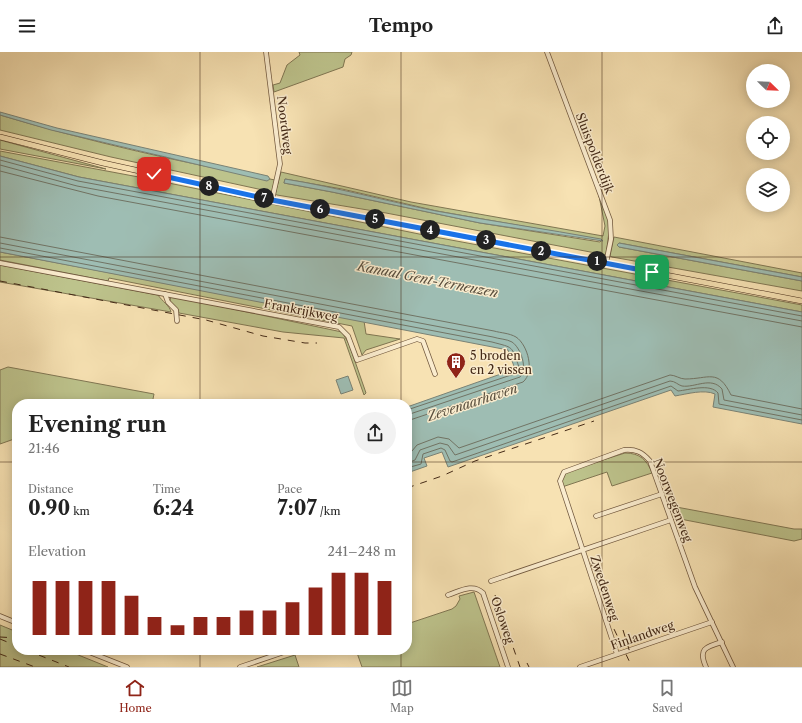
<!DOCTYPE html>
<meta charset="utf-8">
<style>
:root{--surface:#fff;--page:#f2f2f2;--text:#222;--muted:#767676;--line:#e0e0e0;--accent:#8f2418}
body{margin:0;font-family:"Libre Caslon Text",serif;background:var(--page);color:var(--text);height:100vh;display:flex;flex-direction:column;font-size:15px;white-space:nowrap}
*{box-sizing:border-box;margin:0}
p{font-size:13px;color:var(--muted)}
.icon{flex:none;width:22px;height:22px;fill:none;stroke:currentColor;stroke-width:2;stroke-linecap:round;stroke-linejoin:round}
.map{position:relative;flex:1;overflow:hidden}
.details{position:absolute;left:12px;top:347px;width:400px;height:256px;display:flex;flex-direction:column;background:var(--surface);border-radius:16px;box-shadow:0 2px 10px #0003}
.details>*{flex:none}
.needle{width:26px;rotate:113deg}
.tools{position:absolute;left:746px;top:12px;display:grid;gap:8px}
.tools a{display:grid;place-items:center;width:44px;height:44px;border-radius:50%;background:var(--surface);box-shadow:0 2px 10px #0003;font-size:20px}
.pin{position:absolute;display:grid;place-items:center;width:34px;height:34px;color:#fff;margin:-17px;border-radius:8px;box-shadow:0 2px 6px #0006}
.km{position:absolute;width:20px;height:20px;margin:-10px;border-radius:50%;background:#222;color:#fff;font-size:11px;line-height:20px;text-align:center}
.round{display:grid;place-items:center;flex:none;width:42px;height:42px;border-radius:21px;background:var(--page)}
.headline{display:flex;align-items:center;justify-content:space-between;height:68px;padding:0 16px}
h1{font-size:22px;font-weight:700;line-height:30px}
.stats{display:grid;grid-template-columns:repeat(3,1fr);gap:6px;height:68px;padding:4px 16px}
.stats div{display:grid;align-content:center}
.stats b{font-size:20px;font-weight:700}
.stats small{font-size:11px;font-weight:400}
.stats p{font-size:11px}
.chart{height:112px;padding:8px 16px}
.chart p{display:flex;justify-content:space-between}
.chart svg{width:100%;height:72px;margin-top:4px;stroke:var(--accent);stroke-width:6}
header{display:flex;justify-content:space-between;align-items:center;height:52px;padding:0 16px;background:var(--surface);font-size:18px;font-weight:700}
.tab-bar{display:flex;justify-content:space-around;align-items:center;height:56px;border-top:1px solid var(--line);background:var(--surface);font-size:11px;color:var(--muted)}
.tab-bar a{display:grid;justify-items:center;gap:2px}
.tab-bar .on{color:var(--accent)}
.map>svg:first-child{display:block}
.green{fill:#bdc38c;stroke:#807652;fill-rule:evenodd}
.water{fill:#9ebdb3;stroke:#7a8275}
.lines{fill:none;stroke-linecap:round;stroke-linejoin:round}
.shore{stroke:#717465;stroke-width:1}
.minor-casing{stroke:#71583e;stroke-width:5.5}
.major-casing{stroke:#442a17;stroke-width:6}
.minor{stroke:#faecce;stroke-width:4}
.major{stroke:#f7e2b3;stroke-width:5}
.rail{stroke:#442a17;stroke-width:1;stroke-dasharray:7 7;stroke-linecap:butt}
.route-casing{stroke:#fff;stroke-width:8}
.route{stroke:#1a73e8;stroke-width:5}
.grid{fill:none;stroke:#442a17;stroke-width:1;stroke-opacity:0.55}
.labels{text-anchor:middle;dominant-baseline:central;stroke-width:3;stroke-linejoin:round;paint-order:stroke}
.street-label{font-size:12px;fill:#442a17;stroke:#faecce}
.poi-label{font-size:12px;fill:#442a17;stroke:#faecce;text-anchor:start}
.water-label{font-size:13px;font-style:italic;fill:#5a4f3e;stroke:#faecce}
</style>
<header><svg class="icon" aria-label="menu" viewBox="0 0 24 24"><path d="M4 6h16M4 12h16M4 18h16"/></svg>Tempo<svg class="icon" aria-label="share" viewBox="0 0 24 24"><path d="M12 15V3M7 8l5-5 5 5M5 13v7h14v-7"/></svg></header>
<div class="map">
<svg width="802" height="615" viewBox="0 0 802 615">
<rect width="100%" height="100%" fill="#f7e2b3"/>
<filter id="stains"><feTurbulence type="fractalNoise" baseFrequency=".005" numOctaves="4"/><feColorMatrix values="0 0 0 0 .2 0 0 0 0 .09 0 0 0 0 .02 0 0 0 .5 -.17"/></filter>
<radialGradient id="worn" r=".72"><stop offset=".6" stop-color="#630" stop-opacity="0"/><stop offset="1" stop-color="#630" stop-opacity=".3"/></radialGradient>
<g class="green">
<path d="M 299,0 L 352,0 L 351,3 L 345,7 L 343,15 L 274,40 L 273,33 L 280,31 L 287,13 L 300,3 Z"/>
<path d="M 0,63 C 90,90 185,111 275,128 L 272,140 L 111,105 L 0,78 Z"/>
<path d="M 0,88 L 106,117 L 0,97 Z"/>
<path d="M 0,99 L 144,126 L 424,183 L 802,253 L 802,260 L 79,125 L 0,104 Z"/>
<path d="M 281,120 L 411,150 L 603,184 L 605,174 L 599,144 L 610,172 L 606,203 L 386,161 L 277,143 L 275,142 ZM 285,127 L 342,137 L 437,159 L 602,188 L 600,190 L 480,171 L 332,140 L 284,131 Z"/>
<path d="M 614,185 L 802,221 L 802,225 L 619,191 L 619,195 L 802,229 L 802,239 L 612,205 L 610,204 Z"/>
<path d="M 0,200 L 364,269 L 366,282 L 400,287 L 366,298 L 362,303 L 352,274 L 109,226 L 108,229 L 0,208 Z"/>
<path d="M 0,213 L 158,243 C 162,249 170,254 171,260 L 0,230 Z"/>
<path d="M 171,244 L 342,280 L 349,292 L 366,341 L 364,343 L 344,286 L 283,280 L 179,261 L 178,257 L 170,249 Z"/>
<path d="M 8,315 L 154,342 L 152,352 L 17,352 L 17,386 L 0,392 L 0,318 Z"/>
<path d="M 625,401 C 640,401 647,408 652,421 L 612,434 L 607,420 L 562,435 L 561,425 L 568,419 Z"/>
<path d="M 671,454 L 794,477 L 802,477 L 802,487 L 794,489 L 675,466 Z"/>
<path d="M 474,540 L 500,615 L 362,615 L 356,598 L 407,598 L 407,572 L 452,557 L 456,554 L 460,547 L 459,544 Z"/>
<path d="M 0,573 L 17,580 L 17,598 L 66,598 L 108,615 L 0,615 Z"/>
<path d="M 295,603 L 299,615 L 257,615 Z"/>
</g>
<g class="water">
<path d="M 0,60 L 57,76 L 268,124 L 270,127 L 267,129 L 51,78 L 0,63 Z"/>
<path d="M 0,104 L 79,125 L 802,260 L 802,372 L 713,355 L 715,342 C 704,337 687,342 675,344 L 671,338 L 448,415 L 442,400 L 424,406 L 427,414 L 407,421 L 407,355 L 515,317 L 508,298 L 0,200 Z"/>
<path d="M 285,127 C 336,135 386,149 436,159 C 491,169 546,177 601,187 L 603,189 L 480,171 L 332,140 L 284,131 Z"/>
<path d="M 619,191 L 802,225 L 802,229 L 619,195 L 617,193 Z"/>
<path d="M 348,324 L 353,338 L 341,342 L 336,328 Z"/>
</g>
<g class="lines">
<g class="shore">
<path d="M 0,108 L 78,129 L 802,264"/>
<path d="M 0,113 L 77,134 L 802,269"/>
<path d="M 0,119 L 98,144 L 802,275"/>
<path d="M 0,185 L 494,279 C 501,281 509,281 516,285 C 528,293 535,320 523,330 L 407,369"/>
<path d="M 0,191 L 493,285 C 499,287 507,287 512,290 C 521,296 528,317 520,325 L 407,363"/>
<path d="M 0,196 L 492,290 C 514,296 511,293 519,315 L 517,321 L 407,358"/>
<path d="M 407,405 L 417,393 L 438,385 L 449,387 L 459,396 L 670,323 C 675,323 680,327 685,327 C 709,327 718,316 731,343 L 802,357"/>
<path d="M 407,411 L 415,408 L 420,398 L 440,391 L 448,393 L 455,403 L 670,329 C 675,329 678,333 682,334 C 695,336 711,324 722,337 L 724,348 L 802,363"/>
<path d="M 407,416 L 421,412 L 423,402 L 441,396 L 445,398 L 450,409 L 452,410 L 671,334 L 678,339 C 689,338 710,331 718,341 L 719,352 L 802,368"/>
</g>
<defs>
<g id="minor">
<path d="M 266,0 L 280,112 L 272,148"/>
<path d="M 547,0 L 610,168 L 611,187 L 606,211"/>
<path d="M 0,211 L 339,275 L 348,284 L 357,308 L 417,287 L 423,289 L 435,322"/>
<path d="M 165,242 L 168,250 L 176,258 L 177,269"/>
<path d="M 596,464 L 662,442"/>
<path d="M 491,529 L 671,468"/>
<path d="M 448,543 C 460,539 473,531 483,541 L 508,615"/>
<path d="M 0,564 L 17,571"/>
<path d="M 84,598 L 127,615"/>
<path d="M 617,602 L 560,429 L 564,420 L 624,398 C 636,397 642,400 650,409 L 695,535 L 733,615"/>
<path d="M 240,615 L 290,598"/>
<path d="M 580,615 L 712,570"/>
<path d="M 706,615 C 698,597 705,595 722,590"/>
</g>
<path id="major" d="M 0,85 L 103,111 L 272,148 L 802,249"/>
</defs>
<use href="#minor" class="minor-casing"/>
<use href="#major" class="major-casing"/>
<use href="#minor" class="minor"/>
<use href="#major" class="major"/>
<g class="rail">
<path d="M 0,229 L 206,268 L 263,284 L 305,291 L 317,291"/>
<path d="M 407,436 L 442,424 L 475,409 L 594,369"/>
<path d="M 591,511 L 614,577 L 632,615"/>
<path d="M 495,543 L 520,615"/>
<path d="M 623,578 L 631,604"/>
<path d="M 0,585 L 17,586"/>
<path d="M 0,587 L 17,594"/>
<path d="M 26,598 L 69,615"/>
<path d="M 0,602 L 35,615"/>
<path d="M 527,611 L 529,615"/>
</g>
</g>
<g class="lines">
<defs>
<path id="route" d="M 154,122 L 272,148 L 652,220"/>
</defs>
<use href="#route" class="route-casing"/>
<use href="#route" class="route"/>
</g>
<path class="grid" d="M 200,0 L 200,352M 401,0 L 401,352M 602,0 L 602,615M 0,205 L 802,205M 0,410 L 17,410M 407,410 L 802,410M 200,598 L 200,615M 401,598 L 401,615"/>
<defs>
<symbol id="building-pin" viewBox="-11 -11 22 30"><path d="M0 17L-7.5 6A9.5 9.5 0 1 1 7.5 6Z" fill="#8f2418" stroke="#faecce"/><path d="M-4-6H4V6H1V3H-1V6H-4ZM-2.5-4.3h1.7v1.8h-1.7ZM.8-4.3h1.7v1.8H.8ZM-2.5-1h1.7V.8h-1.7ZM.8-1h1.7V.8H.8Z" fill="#fff"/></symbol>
</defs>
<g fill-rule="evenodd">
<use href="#building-pin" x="445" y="299" width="22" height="30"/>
</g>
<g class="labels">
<g class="street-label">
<text transform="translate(285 73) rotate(83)">Noordweg</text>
<text transform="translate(595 101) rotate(69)">Sluispolderdijk</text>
<text transform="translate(301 258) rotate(11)">Frankrijkweg</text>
<text transform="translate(673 448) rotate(69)">Noorwegenweg</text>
<text transform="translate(605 536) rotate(72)">Zwedenweg</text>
<text transform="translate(503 568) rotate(71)">Osloweg</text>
<text transform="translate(642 583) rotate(-19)">Finlandweg</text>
</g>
<g class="poi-label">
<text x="470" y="303">5 broden<tspan x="470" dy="14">en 2 vissen</tspan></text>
</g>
<g class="water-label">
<text transform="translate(428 227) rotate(11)">Kanaal Gent-Terneuzen</text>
<text transform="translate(472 350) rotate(-18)">Zevenaarhaven</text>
</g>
</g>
<rect width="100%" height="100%" filter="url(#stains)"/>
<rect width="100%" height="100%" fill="url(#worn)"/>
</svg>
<div class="tools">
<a><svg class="needle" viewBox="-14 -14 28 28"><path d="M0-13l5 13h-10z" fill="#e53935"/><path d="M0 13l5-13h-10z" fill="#767676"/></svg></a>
<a><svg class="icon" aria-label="locate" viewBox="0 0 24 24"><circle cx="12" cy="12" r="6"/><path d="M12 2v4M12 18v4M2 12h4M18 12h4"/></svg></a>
<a><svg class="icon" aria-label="layers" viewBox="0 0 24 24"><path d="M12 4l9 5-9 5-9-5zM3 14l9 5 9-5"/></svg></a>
</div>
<div class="pin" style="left:652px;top:220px;background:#1e9e55"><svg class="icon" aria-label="arrive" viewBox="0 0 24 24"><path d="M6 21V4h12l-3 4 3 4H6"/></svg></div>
<div class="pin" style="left:154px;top:122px;background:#d93025"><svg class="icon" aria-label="check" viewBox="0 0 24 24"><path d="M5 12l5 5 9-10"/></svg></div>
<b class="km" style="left:597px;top:209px">1</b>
<b class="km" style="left:541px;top:199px">2</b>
<b class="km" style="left:486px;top:188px">3</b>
<b class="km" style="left:430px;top:178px">4</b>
<b class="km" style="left:375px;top:167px">5</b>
<b class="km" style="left:320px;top:157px">6</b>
<b class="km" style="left:264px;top:146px">7</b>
<b class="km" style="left:209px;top:134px">8</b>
<section class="details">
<div class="headline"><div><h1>Evening run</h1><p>21:46</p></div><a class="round"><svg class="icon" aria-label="share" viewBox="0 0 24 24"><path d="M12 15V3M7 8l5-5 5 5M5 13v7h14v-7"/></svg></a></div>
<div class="stats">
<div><p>Distance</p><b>0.90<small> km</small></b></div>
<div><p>Time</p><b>6:24</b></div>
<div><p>Pace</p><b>7:07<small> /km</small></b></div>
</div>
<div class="chart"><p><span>Elevation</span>241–248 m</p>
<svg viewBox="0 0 160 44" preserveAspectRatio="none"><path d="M5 44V11M15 44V11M25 44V11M35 44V11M45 44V20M55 44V33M65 44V38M75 44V33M85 44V33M95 44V29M105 44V29M115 44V24M125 44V15M135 44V6M145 44V6M155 44V11"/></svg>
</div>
</section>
</div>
<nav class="tab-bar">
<a class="on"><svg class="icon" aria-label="home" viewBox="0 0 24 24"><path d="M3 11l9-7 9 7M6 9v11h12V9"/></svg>Home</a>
<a><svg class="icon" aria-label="map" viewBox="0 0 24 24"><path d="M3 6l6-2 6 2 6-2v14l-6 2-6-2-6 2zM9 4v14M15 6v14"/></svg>Map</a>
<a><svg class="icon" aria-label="saved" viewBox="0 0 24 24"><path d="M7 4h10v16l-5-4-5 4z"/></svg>Saved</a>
</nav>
